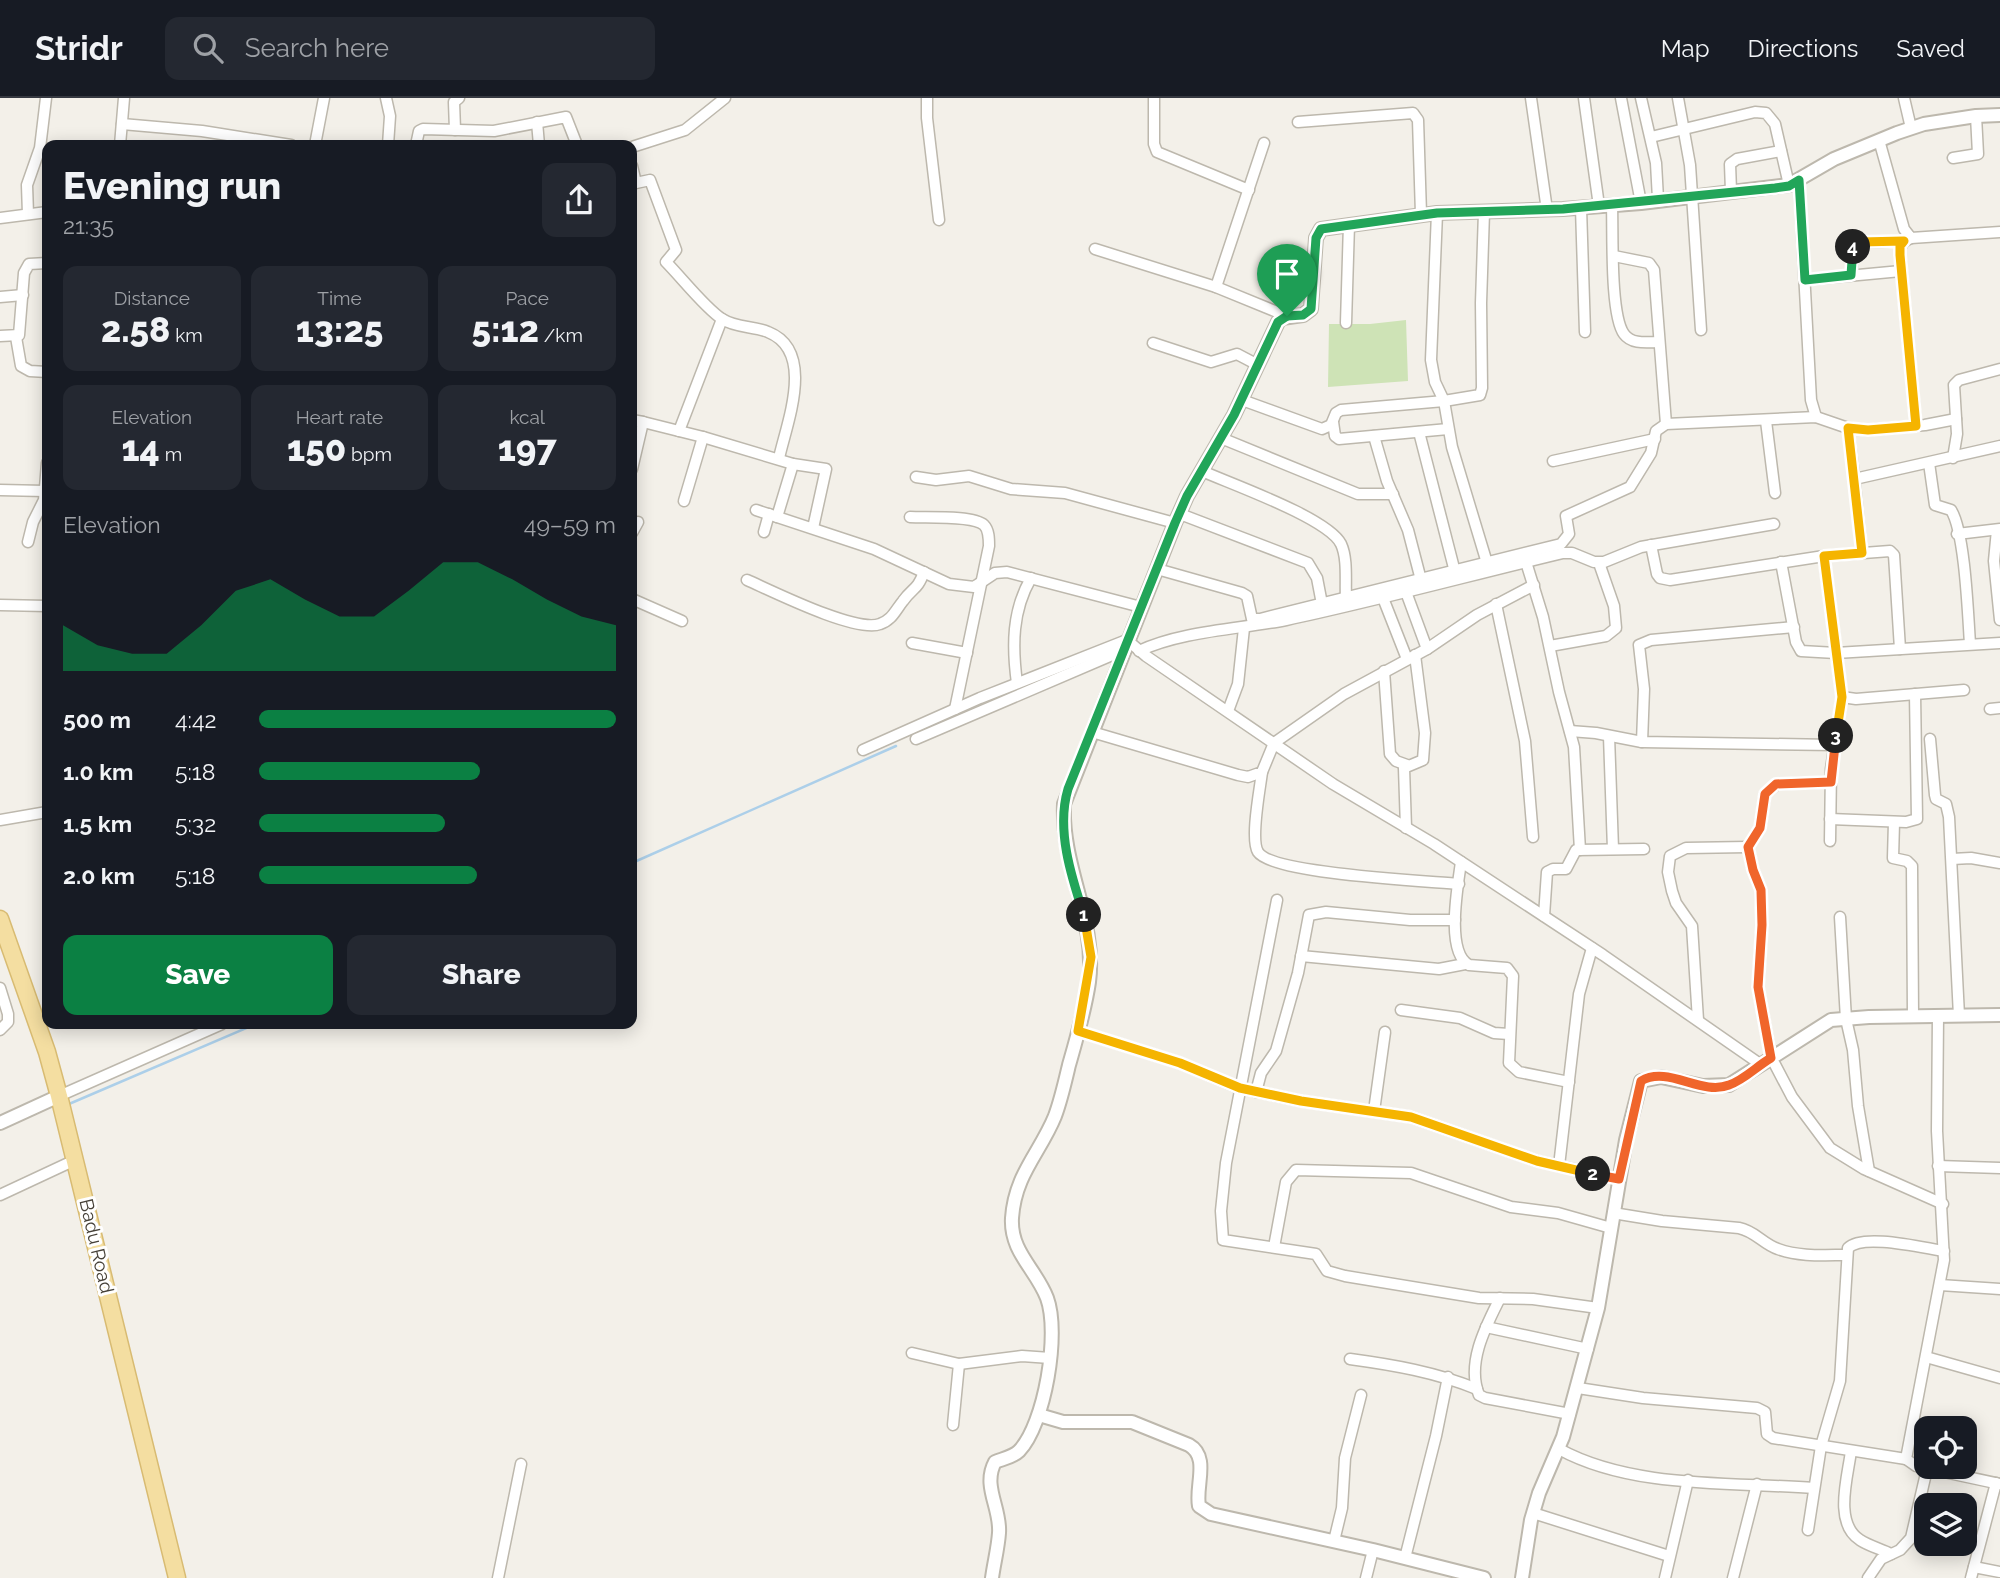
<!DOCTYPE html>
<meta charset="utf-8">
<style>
:root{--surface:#171b24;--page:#242831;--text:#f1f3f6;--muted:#9ea1a6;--line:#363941;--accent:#0b8043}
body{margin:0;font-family:Raleway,sans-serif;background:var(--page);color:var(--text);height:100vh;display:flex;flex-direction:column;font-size:26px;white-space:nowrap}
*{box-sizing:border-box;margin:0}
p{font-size:23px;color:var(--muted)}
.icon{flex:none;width:38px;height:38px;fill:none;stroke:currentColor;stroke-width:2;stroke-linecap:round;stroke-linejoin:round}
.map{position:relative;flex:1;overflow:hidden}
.side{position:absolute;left:42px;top:42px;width:595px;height:889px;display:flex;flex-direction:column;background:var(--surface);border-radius:14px;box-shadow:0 4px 18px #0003}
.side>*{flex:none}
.tools{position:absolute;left:1914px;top:1318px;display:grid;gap:14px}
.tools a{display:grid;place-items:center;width:63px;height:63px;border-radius:14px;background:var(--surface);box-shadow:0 4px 18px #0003;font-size:35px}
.pin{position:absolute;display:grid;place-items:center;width:60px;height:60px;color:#fff;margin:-72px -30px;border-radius:50% 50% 50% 0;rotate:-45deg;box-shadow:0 0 7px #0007}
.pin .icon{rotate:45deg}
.km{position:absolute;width:35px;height:35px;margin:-18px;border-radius:50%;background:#222;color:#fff;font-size:19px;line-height:35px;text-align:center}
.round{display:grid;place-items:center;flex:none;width:74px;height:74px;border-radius:14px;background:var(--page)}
.summary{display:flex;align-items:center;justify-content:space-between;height:119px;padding:0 21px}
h1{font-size:38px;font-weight:800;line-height:52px}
.stats{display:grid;grid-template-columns:repeat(3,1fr);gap:10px;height:119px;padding:7px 21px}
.stats div{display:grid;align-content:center;border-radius:14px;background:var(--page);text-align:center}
.stats b{font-size:35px;font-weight:800}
.stats small{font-size:19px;font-weight:400}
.stats p{font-size:19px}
.chart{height:196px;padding:14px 21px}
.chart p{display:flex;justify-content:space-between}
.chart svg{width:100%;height:126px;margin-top:7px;fill:var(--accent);opacity:.7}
.primary-button{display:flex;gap:14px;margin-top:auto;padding:14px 21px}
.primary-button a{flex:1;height:80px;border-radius:14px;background:var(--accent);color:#fff;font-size:28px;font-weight:800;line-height:80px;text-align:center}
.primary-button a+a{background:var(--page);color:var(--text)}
ul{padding:0 21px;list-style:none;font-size:23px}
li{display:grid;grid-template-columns:112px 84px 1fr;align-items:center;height:52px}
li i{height:18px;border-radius:9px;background:var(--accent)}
header{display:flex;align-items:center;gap:42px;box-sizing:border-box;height:98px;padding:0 35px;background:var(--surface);border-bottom:2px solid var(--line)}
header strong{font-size:33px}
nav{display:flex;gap:38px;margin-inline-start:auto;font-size:24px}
.search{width:490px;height:63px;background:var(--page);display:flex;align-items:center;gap:18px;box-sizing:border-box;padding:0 24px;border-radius:14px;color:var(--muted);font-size:26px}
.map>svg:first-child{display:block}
.green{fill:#cee3b6}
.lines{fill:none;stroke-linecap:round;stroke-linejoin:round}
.stream{stroke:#accfe9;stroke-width:2.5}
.minor-casing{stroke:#bdb8ad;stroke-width:13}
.tertiary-casing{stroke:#bdb8ad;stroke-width:16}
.primary-casing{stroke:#d8bb72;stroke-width:19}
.minor{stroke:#fff;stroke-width:10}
.tertiary{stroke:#fff;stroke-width:12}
.primary{stroke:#f4dea1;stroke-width:16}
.split-1-casing{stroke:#fff;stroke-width:14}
.split-2-casing{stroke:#fff;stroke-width:14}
.split-3-casing{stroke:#fff;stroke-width:14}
.split-4-casing{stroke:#fff;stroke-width:14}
.split-5-casing{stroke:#fff;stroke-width:14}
.split-1{stroke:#22a559;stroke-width:9}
.split-2{stroke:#f5b400;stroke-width:9}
.split-3{stroke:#f0652b;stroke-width:9}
.split-4{stroke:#f5b400;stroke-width:9}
.split-5{stroke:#22a559;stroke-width:9}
.labels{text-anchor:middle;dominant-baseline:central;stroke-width:6;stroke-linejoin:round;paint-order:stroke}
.street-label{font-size:19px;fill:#464138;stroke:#fff}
</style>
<header>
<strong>Stridr</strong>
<div class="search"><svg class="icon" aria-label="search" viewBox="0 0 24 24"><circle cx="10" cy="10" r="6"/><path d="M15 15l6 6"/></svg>Search here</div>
<nav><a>Map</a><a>Directions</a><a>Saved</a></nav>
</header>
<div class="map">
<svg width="2000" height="1480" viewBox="0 0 2000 1480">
<rect width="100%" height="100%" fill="#f3f0e9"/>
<path class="green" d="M 1406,222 L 1408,283 L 1328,289 L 1329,226 L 1370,226 Z"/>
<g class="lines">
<g class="stream">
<path d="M 632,765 L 896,648"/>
<path d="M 69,1006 L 256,926"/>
</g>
<defs>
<g id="minor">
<path d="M 386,0 L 390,18 L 388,47"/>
<path d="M 927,0 L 927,20 L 939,122"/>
<path d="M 1154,0 L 1154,46 L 1157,54 L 1249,92"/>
<path d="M 1531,0 L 1547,112"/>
<path d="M 1584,0 L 1599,108"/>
<path d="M 1621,0 L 1641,105"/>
<path d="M 1641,0 L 1656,65 L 1658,101"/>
<path d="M 1678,0 L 1690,67 L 1701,232"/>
<path d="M 1904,0 L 1911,30"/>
<path d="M 537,24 L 539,47"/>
<path d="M 1298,24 L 1413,15 L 1418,22 L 1421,116"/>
<path d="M 122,26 L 202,33 L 291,47"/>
<path d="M 455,32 L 454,4 L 459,0"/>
<path d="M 1651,39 L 1755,14 L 1766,15 L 1775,26 L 1789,87"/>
<path d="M 1879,42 L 1904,131 L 1911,140 L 2000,134"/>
<path d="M 120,47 L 124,0"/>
<path d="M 315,47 L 324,0"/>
<path d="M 416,47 L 419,33 L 423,31 L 494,33 L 566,19 L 577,47"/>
<path d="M 632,49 L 685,32 L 725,0"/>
<path d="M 1953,60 L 1978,56 L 1976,18"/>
<path d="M 632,68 L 636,85 L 650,82 L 676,152 L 666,164 C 681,179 705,210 722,221 C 736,230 754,228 768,234 C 816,253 787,324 779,360"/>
<path d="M 1799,82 L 1811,302 L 1816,319"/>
<path d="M 1731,93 L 1730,66 L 1737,61 L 1781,53"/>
<path d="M 1612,107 C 1613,135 1610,217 1624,236 C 1632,247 1648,244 1659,244"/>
<path d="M 1581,110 L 1585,234"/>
<path d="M 1437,115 L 1431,262 L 1435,284 L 1444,303 L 1452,349 L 1487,465"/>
<path d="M 28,116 L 27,87 L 40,50 L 46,0"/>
<path d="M 0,120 L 47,114"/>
<path d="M 1911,140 C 1902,144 1900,147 1900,157 L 1916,328"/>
<path d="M 1095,151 L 1216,189 L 1287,218"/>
<path d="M 1614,158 L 1649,165 L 1654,172 L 1666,326"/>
<path d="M 1851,177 L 1855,145 L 1904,143"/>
<path d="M 1805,182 L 1901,173"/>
<path d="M 1216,189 L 1264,45"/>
<path d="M 0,199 L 23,197"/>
<path d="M 1346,225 L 1349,126"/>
<path d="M 0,238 L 19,237 L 24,175 L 29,166 L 47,165"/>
<path d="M 16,239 L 21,268 L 30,273 L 47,274"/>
<path d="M 1153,245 L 1211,264 L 1237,256 L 1258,267"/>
<path d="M 1242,302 L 1322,331 L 1331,327 L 1336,315 L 1341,312 L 1444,303 L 1480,297 L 1482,290 L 1481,205 L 1484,114"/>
<path d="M 632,322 L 643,324 L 632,371"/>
<path d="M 1766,323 L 1775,395"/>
<path d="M 643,324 L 703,339 L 684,403"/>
<path d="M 1333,324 L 1335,338 L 1339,341 L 1448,331"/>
<path d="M 1848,330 L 1854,378 L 1859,380 L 2000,348"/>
<path d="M 679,333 L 722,221"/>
<path d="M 1419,334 L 1455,474"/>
<path d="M 1374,338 L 1387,383 L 1408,432 L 1421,482"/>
<path d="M 703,339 L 793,366 L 826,371 L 813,430"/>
<path d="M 1221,340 L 1358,396 L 1393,396"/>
<path d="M 1953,360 L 1957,336 L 1954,287 L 1959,282 L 2000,271"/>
<path d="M 1553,363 L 1655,341"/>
<path d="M 1929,365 L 1935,407 L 1951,412 C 1965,434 1968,517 1970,546"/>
<path d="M 1202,373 C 1231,386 1328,420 1341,446 C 1348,461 1345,484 1346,500"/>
<path d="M 1854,378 L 1862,455"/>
<path d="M 916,379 L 936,382 L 969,378 L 1011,391 L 1065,395 L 1175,425"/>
<path d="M 0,392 L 45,393"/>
<path d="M 756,412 L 874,451 L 949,486 L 974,489 L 995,475 L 1007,474 L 1141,509"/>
<path d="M 1180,416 L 1308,465 L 1317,480 L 1322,506"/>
<path d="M 777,419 L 793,366"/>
<path d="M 910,419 C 926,420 973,417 984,427 C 989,432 989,441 989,448 L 955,611"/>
<path d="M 1997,432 L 1994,463 L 2000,522"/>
<path d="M 764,434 L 769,416"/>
<path d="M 632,435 L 638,424"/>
<path d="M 1957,436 L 2000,431"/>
<path d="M 28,444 L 33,424 L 44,402 L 47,365"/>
<path d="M 1651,447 L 1657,476 L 1660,480 L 1670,482 L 1824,458 L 1890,453 L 1894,457 L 1900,551"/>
<path d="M 1824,458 L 1842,599 L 1856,601 L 1964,592"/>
<path d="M 1526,464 L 1543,519 L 1559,594 L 1574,649 L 1580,752"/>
<path d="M 1781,464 L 1796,544 L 1801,553 L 1836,555 L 2000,545"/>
<path d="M 1157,471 L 1242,495 L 1247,498 L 1252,521 L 1260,521 L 1561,446 L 1569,436 L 1566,418 L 1630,389 L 1651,355 L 1656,333 L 1666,326 L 1816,319 L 1848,330 L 1868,332 L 1925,327 L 1956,321"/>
<path d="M 747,482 C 774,494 856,535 880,526 C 892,522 895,513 903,503 C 913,489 917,493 924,474"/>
<path d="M 1406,494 L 1427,551"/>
<path d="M 1383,500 L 1407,561"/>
<path d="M 632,501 L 682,523"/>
<path d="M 1496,506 L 1525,643 L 1533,739"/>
<path d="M 0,507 L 47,508"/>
<path d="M 912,545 L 967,555"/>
<path d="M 1550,548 L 1606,538 L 1616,530 L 1614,508 L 1599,465"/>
<path d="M 1139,553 C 1181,533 1240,531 1286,522 C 1379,502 1471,477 1563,455 L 1572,455 L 1594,464 L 1604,464 L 1641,449 L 1774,426"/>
<path d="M 1384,573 L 1390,656 L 1396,663 L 1407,667"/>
<path d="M 1017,585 C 1012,548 1012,513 1031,480"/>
<path d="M 1990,611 L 2000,610"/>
<path d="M 1228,613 L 1238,586 L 1244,530"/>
<path d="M 1570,633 L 1596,635 L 1642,644 L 1834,647"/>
<path d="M 1092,634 L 1238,677 L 1248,679 L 1262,674 L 1274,645 L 1344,596 L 1427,551 L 1477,517 L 1534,487"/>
<path d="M 1609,638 L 1613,751"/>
<path d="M 916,641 L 1124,552"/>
<path d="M 1930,641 L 1935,697 L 1936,701 L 1946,706 L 1949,719 L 1959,918"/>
<path d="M 1642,644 L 1644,591 L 1639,547 L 1651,542 L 1794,529"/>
<path d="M 863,652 L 980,600 L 1127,542 L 1146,558 L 1333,686 L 1434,746 L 1603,857 L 1760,966"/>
<path d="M 1262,674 C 1260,691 1250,741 1258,754 C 1272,776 1427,783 1459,786"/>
<path d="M 1831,684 L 1777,686 L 1765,696 L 1760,730 L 1748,749 L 1753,772 L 1761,792 L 1762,827 L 1758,889 L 1771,959 L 1792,999 L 1830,1050 L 1864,1071 L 1943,1106"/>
<path d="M 1830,721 L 1906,724 L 1917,721 L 1915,596"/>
<path d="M 0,722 L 47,714"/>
<path d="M 1894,724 L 1893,760 L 1907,763 L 1912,768 L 1913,918"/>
<path d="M 1406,730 L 1404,670 L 1423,662 L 1425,635 L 1415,557"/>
<path d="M 1830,743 L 1831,671 L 1842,599"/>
<path d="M 1952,761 L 1971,760 L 2000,765"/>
<path d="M 1461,764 C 1458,787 1445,854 1469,867 L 1507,870 L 1513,878 L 1509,965 L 1519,974 L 1569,984"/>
<path d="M 1277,802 L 1226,1065 L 1221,1113 L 1223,1142 L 1316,1156 L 1327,1173 L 1345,1178 L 1479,1200 L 1533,1201 L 1598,1210"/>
<path d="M 1544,818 L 1547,774 L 1553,771 L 1566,771 L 1576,752 L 1644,751"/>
<path d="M 1840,819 L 1846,921 L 1853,952 L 1858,1008 L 1869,1073"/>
<path d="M 1301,858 L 1439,871 L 1465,866"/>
<path d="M 0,890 L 8,916 L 8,924 L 0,932"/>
<path d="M 1401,912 L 1460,920 L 1494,935 L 1509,936"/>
<path d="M 1938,918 L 1937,1033 L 1944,1162 L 1906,1361 L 1916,1368 L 2000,1386"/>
<path d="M 1698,922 L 1692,828 L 1676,805 L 1672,793 L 1668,774 L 1670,758 L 1686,750 L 1748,749"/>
<path d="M 1078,933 L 1180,965 L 1239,990 L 1301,1003 L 1411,1019 L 1537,1063 L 1619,1081"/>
<path d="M 1256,994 L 1261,975 L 1276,953 L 1298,875 L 1309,817 L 1326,814 L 1410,822 L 1455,822"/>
<path d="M 59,998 L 222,926"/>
<path d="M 1374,1013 L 1385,934"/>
<path d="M 1559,1068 L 1579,896 L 1592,850"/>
<path d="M 1938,1068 L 2000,1070"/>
<path d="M 0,1097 L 75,1062"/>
<path d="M 1613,1115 L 1662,1123 L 1739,1130 C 1755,1133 1763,1146 1778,1151 C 1800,1159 1824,1157 1847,1157"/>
<path d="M 1274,1149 L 1286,1084 L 1296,1072 L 1411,1075 L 1511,1109 L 1558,1115 L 1611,1130"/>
<path d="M 1940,1187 L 2000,1191"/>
<path d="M 1500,1200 C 1486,1228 1466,1265 1479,1297 L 1485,1300 L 1570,1316"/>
<path d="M 1486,1229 L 1588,1251"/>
<path d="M 912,1255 L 959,1266 L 1022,1258 L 1050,1260"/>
<path d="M 1926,1259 L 2000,1280"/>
<path d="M 1350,1261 C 1394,1267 1435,1274 1477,1291"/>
<path d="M 1578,1290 L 1643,1300 L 1757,1310 L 1765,1314 L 1767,1336 L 1773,1340 L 1906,1361"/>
<path d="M 953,1327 L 959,1266"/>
<path d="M 1559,1351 C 1632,1391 1732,1384 1814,1390"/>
<path d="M 1851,1353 C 1848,1378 1833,1425 1860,1442 C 1869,1448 1881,1451 1891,1456"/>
<path d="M 1533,1415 L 1669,1458"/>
<path d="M 1808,1432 L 1821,1348 L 1840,1283 L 1848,1150 C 1863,1135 1923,1150 1944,1153"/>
<path d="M 1334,1443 L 1342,1410 L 1345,1360 L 1361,1297"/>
<path d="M 1405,1460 L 1436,1338 L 1448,1279"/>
<path d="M 1974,1469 L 2000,1474"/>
<path d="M 498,1480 L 521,1366"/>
<path d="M 1366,1480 L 1373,1452"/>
<path d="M 1665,1480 L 1688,1382"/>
<path d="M 1733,1480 L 1757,1386"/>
<path d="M 1868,1480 L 1881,1461 L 1900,1452 L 1911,1440 L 1927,1371"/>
<path d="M 1971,1480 L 1996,1385"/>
</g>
<g id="tertiary">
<path d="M 0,1025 L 59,998"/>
<path d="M 1039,1317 L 1063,1324 L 1132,1324 L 1189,1347 C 1210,1359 1195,1388 1199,1408 L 1211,1416 L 1373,1452 L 1484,1480"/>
<path d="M 992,1480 C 994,1465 998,1450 999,1435 C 1001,1410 982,1388 995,1364 C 1002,1361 1013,1359 1019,1353 C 1045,1326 1060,1235 1047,1200 C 1036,1171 1010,1154 1012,1120 C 1015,1076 1040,1055 1055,1018 C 1061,1002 1065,984 1069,967 C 1077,939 1085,912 1089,884 C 1097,823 1061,768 1064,706 L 1175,425 L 1187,398 L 1234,317 L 1278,224 L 1282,220 L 1303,217 L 1311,211 L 1316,140 L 1321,131 L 1437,115 L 1563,111 L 1641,105 L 1789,87 L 1834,61 L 1897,35 L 1924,26 L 1976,18 L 2000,17"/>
<path d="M 1522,1480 L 1531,1422 L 1539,1395 L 1563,1339 L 1598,1210 L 1626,1042 L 1641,983 L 1661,979 L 1703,988 L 1729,987 L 1831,922 L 1869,919 L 2000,917"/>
</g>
<path id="primary" d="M 0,821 L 47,954 L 59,998 L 177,1480"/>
</defs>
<use href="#minor" class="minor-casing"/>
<use href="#tertiary" class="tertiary-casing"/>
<use href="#primary" class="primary-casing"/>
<use href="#minor" class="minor"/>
<use href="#tertiary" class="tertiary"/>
<use href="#primary" class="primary"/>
</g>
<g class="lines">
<defs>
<path id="split-1" d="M 1084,817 C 1071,778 1056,731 1068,691 L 1175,425 L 1187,398 L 1234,317 L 1278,224 L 1287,218"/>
<path id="split-2" d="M 1084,817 L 1091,859 L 1078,933 L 1180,965 L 1240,990 L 1301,1003 L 1411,1019 L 1537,1063 L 1593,1076"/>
<path id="split-3" d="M 1593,1076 L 1619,1081 L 1641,983 C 1668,967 1701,998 1729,987 C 1744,982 1757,968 1771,960 L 1758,889 L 1762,827 L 1761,792 L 1753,772 L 1748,749 L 1760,730 L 1765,696 L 1776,686 L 1831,684 L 1836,638"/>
<path id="split-4" d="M 1836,638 L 1842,599 L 1824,458 L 1862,455 L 1848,330 L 1868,332 L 1916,328 L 1900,157 L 1900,148 L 1904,143 L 1860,144 L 1853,149"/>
<path id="split-5" d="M 1287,218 L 1303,217 L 1311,211 L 1316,140 L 1321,131 L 1437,115 L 1563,111 L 1775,90 L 1789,88 L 1799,82 L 1805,182 L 1851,177 L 1853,149"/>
</defs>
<use href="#split-1" class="split-1-casing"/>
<use href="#split-2" class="split-2-casing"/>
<use href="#split-3" class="split-3-casing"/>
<use href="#split-4" class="split-4-casing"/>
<use href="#split-5" class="split-5-casing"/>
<use href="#split-1" class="split-1"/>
<use href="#split-2" class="split-2"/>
<use href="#split-3" class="split-3"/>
<use href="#split-4" class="split-4"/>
<use href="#split-5" class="split-5"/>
</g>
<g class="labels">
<g class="street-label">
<text transform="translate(97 1148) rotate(77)">Badu Road</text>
</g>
</g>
</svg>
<div class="tools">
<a><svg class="icon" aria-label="locate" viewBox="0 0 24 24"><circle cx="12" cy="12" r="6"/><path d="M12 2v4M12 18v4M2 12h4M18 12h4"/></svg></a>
<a><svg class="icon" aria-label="layers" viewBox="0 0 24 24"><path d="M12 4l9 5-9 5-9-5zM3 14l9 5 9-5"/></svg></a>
</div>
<div class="pin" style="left:1287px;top:218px;background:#1e9e55"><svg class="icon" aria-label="arrive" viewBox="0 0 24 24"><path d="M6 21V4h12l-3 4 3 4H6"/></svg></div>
<b class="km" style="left:1084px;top:817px">1</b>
<b class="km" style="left:1593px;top:1076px">2</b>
<b class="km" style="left:1836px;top:638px">3</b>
<b class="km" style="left:1853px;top:149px">4</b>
<section class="side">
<div class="summary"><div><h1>Evening run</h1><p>21:35</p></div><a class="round"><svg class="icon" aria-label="share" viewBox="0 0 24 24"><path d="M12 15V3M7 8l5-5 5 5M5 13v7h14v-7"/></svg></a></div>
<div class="stats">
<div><p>Distance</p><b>2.58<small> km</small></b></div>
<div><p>Time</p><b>13:25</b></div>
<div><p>Pace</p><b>5:12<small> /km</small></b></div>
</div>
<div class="stats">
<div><p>Elevation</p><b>14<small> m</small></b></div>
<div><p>Heart rate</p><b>150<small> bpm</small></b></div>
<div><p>kcal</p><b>197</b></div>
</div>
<div class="chart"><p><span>Elevation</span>49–59 m</p>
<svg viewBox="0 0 160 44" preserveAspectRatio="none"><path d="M0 44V28L10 35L20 38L30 38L40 28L50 16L60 12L70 19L80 25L90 25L100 16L110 6L120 6L130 12L140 19L150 25L160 28V44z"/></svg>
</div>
<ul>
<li><b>500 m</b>4:42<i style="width:100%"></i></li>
<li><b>1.0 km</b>5:18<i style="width:62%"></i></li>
<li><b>1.5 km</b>5:32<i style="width:52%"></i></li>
<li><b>2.0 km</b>5:18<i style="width:61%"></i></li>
</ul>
<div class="primary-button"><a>Save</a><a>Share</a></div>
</section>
</div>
